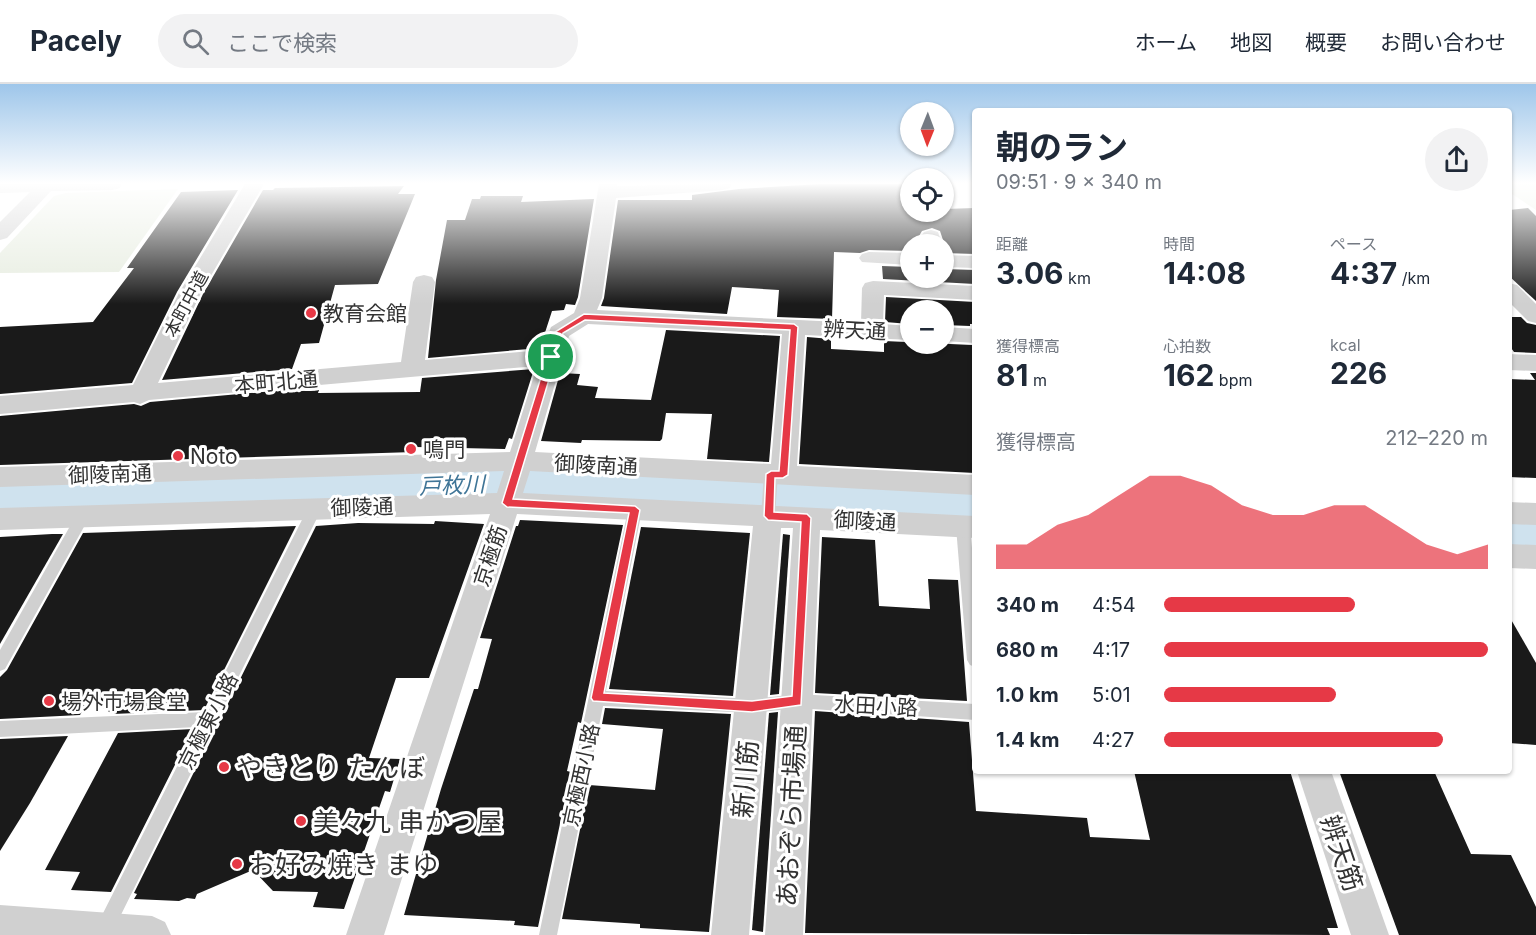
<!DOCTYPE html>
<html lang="ja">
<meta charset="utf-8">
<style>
:root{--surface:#fff;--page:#f2f2f3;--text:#1f2937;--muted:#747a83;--line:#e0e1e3;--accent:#e63946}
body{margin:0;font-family:Inter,"Noto Sans JP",sans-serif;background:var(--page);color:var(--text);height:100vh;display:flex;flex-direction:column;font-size:22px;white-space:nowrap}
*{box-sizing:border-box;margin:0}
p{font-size:20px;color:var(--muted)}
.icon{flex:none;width:33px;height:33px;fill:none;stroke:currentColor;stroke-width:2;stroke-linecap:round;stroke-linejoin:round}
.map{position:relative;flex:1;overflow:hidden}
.details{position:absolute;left:972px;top:24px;width:540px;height:666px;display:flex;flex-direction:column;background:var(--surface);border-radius:6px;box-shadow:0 2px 4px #0004}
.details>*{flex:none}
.needle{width:39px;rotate:181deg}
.buttons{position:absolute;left:900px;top:18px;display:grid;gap:12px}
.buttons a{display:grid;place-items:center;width:54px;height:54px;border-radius:50%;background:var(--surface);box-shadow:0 2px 4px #0004;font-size:30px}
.pin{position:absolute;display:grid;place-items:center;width:51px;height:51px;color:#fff;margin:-26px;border:3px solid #fff;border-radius:50%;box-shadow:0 2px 6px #0007}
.round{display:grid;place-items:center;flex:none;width:63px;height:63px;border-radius:32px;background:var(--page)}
.summary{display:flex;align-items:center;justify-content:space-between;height:102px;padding:0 24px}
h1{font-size:33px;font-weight:700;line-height:45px}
.stats{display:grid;grid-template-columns:repeat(3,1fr);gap:9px;height:102px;padding:6px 24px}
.stats div{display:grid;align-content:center}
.stats b{font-size:30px;font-weight:700}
.stats small{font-size:16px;font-weight:400}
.stats p{font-size:16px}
.chart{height:168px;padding:12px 24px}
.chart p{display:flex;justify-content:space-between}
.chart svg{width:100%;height:108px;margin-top:6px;fill:var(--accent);opacity:.7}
ul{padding:0 24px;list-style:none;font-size:20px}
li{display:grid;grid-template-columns:96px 72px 1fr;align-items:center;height:45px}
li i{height:15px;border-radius:8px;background:var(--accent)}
header{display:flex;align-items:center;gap:36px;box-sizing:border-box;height:84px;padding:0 30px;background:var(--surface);border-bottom:2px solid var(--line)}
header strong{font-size:28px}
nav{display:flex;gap:33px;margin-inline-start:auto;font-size:21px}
.search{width:420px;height:54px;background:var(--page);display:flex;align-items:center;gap:15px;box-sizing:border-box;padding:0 21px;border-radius:33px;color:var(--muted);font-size:22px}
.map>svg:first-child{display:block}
.green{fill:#e6ecdf}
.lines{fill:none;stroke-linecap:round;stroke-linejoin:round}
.river{fill:#cfe2ee;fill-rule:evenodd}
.building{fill:#1a1a1a}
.service{fill:#d0d0d0;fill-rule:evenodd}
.minor{fill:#d0d0d0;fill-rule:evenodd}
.route{fill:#e63946;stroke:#fff;stroke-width:1.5;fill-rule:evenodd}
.poi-dot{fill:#e63946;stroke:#fff;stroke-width:2}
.labels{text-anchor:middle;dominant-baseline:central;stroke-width:6;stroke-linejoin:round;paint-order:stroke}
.far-street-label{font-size:18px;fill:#333;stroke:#fff}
.poi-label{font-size:21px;fill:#333;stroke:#fff;text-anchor:start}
.street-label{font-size:21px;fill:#333;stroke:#fff}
.water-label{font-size:22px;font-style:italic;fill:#3f7597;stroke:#fff}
.near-poi-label{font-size:26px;fill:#333;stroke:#fff;text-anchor:start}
.near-street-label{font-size:26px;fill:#333;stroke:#fff}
</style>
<header>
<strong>Pacely</strong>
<div class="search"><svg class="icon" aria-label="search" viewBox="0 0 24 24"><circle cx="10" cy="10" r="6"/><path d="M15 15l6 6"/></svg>ここで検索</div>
<nav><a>ホーム</a><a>地図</a><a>概要</a><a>お問い合わせ</a></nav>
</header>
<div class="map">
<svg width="1536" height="851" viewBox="0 0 1536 851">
<rect width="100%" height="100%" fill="#fff"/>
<g class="green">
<path d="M 1509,100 L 1536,100 L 1536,126 L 1509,108 Z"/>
<path d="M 178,105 L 119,188 L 0,189 L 0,169 L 54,112 L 66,109 Z"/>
</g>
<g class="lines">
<g class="river">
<path d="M 498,378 L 975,398 L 975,442 L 498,420 L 0,435 L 0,393 Z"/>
<path d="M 1509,425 L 1536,427 L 1536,473 L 1509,471 Z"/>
</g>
</g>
<g class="building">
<path d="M 820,100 L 910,100 L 910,128 L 944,128 L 944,125 L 975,124 L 975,170 L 944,169 L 944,159 L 940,147 L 932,144 L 922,147 L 919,152 L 920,160 L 910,160 L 910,167 L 869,166 L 860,169 L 834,168 L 832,235 L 777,233 L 779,206 L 732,203 L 727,230 L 601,222 L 604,214 L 618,116 L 692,116 L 692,111 L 739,105 Z"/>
<path d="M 404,102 L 398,110 L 415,110 L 378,200 L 335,201 L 319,259 L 301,260 L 292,285 L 162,296 L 203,210 L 263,106 L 273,106 L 275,104 Z"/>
<path d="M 238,106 L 177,208 L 132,299 L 0,310 L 0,243 L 93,238 L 134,184 L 127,184 L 181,108 Z"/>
<path d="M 481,112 L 523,112 L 521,118 L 594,115 L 578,213 L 575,221 L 566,220 L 564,226 L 552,227 L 540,264 L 428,274 L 436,196 L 447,136 L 465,136 L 472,115 L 480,115 Z"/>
<path d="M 1528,124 L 1536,132 L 1536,217 L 1509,192 L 1509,126 Z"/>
<path d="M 882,182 L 910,183 L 910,194 L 944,194 L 944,185 L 975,186 L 975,200 L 883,195 Z"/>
<path d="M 886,213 L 975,218 L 975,240 L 970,240 L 970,242 L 944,241 L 944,226 L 910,226 L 910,240 L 885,238 Z"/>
<path d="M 1509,233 L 1521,233 L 1527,239 L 1536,241 L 1536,269 L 1514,268 L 1509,261 Z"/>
<path d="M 666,246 L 780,252 L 769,378 L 707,375 L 712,330 L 666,329 L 662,355 L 660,357 L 582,356 L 581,359 L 541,357 L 560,289 L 580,290 L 577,301 L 598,303 L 595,314 L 651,316 Z"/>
<path d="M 807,253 L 831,255 L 831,265 L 884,268 L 884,257 L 972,261 L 975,287 L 975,389 L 799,380 Z"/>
<path d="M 534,285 L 512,355 L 509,354 L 505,365 L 416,363 L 414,368 L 0,381 L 0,332 L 134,320 L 141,322 L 150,318 L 285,306 L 285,308 L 319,306 L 318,309 L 420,308 L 422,294 Z"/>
<path d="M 1530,289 L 1536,289 L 1536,394 L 1509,393 L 1509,295 L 1535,296 Z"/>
<path d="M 520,436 L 623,441 L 581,639 L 578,638 L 567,687 L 571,688 L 538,843 L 514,841 L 515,837 L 404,831 L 441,705 L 474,605 L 478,605 L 492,555 L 480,554 L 516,442 L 518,442 Z"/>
<path d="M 435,437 L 484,440 L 429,594 L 396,594 L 369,674 L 400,675 L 390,708 L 385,707 L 344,825 L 313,823 L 318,808 L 273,807 L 253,786 L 197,810 L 195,815 L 187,814 L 179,817 L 134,815 L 137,810 L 134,809 L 316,442 L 358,439 L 434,440 Z"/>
<path d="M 296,442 L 204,626 L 113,630 L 89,616 L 80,631 L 0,635 L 0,593 L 7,586 L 83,449 Z"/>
<path d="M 641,443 L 750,449 L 733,612 L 609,605 Z"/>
<path d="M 52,450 L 63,450 L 0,560 L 0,453 Z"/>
<path d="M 783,450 L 790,451 L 779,610 L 770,611 Z"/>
<path d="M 822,453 L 875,456 L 879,522 L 930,525 L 928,495 L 958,496 L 967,617 L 815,609 Z"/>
<path d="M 1509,532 L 1536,579 L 1536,661 L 1509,659 Z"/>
<path d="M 605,624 L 731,630 L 709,848 L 640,844 L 640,840 L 562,835 L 589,701 L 655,706 L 663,645 L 602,640 Z"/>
<path d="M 815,627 L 969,638 L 976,727 L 1087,734 L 1090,753 L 1150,756 L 1134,687 L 1290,687 L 1338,844 L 1327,844 L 1330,851 L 805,849 Z"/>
<path d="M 778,628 L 763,848 L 752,846 L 769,629 Z"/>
<path d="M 193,645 L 111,808 L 71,806 L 80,788 L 45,786 L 118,649 Z"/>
<path d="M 68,652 L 30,719 L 0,767 L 0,655 Z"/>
<path d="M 1339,687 L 1434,687 L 1471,770 L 1511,771 L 1536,823 L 1536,851 L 1399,851 Z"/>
</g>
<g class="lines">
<g class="service">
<path d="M 771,385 L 778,390 L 775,432 L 773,436 L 763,436 L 761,432 L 764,390 Z"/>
<path d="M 315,419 L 320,420 L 322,424 L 111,851 L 92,851 L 197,643 L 0,653 L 0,637 L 205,628 L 310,420 Z"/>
<path d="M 635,421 L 640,422 L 642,426 L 606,607 L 752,615 L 797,610 L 975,620 L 975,636 L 797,624 L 752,629 L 603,622 L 557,851 L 539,851 L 628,426 L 630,422 Z"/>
<path d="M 83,427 L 88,428 L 90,432 L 5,585 L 0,587 L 0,566 L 78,428 Z"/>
<path d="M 963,438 L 968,439 L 970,443 L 975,496 L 975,583 L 970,581 L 967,576 L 956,443 L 958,439 Z"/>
</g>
<g class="minor">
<path d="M 0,100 L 122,100 L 120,104 L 113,106 L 51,107 L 7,154 L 0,156 L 0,138 L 30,108 L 0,109 Z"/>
<path d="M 245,100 L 264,100 L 201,209 L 158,299 L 401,278 L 413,198 L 416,193 L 424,191 L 432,193 L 435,198 L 425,276 L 542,266 L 551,243 L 574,229 L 580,214 L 599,100 L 617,100 L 617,102 L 732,100 L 730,104 L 723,106 L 616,114 L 602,214 L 597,226 L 861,239 L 862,204 L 865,199 L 873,197 L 975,202 L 975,216 L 884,211 L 883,240 L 910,242 L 910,256 L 805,251 L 797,382 L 975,391 L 975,411 L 530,387 L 523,409 L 975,432 L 975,454 L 820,446 L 803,851 L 765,851 L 793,444 L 781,444 L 749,851 L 711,851 L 753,442 L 517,430 L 384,851 L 346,851 L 490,430 L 0,446 L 0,424 L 497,409 L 504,387 L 0,403 L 0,383 L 510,368 L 537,282 L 149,316 L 140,320 L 134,318 L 0,330 L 0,312 L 133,301 L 179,209 ZM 588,240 L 782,250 L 771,380 L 535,368 L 569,252 Z"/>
<path d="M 931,146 L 938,148 L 942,160 L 922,160 L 921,152 L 924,148 Z"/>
<path d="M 869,168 L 910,169 L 910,181 L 862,178 L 859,174 L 862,170 Z"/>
<path d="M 944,171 L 975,172 L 975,184 L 944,183 Z"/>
<path d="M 1509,199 L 1517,201 L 1536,220 L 1536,239 L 1528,237 L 1509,218 Z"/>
<path d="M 944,243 L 975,245 L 975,259 L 944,257 Z"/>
<path d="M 1509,270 L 1536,271 L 1536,287 L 1509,286 Z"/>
<path d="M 1509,418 L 1536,419 L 1536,441 L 1509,440 Z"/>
<path d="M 1509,460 L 1536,461 L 1536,485 L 1509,484 Z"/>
<path d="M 1297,687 L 1331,687 L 1389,851 L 1351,851 Z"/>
<path d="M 0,821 L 152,832 L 165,838 L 171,851 L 0,851 Z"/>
</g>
</g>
<linearGradient id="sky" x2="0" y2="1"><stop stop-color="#9ec6ea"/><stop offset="0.45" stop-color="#fff"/><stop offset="1" stop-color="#fff" stop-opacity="0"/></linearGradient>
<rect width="1536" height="220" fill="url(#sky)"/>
<path class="route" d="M 584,230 L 794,240 L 798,243 L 788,391 L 783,394 L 775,394 L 774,428 L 807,430 L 811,434 L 801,621 L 752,628 L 593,617 L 591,614 L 629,429 L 507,423 L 502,419 L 555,248 ZM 585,236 L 790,246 L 779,387 L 771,387 L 766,390 L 764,432 L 768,436 L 801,438 L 792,612 L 752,617 L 604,609 L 640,426 L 635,422 L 513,415 L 563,249 Z"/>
<g class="poi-dot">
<circle cx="311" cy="229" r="6"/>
<circle cx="411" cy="365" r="6"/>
<circle cx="178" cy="372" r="6"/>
<circle cx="49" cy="617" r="6"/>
<circle cx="224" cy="683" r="6"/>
<circle cx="301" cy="737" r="6"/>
<circle cx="237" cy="780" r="6"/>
</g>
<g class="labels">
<g class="far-street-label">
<text transform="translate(186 220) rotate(-62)">本町中道</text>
</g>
<g class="poi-label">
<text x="323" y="229">教育会館</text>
<text x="423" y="365">鳴門</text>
<text x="190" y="372">Noto</text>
<text x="61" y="617">場外市場食堂</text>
</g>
<g class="street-label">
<text transform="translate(855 246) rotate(3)">辨天通</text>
<text transform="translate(276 298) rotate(-5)">本町北通</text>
<text transform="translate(596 381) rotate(3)">御陵南通</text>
<text transform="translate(110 390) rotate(-2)">御陵南通</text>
<text transform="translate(362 423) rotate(-2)">御陵通</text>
<text transform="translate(865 437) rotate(3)">御陵通</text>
<text transform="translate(490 472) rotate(-72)">京極筋</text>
<text transform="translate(876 622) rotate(3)">水田小路</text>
<text transform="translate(208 637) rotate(-63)">京極東小路</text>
<text transform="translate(581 691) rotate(-78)">京極西小路</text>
</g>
<g class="water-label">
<text transform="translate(452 401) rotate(-2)">戸枚川</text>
</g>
<g class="near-poi-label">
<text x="236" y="683">やきとり たんぼ</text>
<text x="313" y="737">美々九 串かつ屋</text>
<text x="249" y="780">お好み焼き まゆ</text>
</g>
<g class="near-street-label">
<text transform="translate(745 695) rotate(-85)">新川筋</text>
<text transform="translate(791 732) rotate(-87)">あおぞら市場通</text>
<text transform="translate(1342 769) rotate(71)">辨天筋</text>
</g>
</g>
</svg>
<div class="buttons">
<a><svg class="needle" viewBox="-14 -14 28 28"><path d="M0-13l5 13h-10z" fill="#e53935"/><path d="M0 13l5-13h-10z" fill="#747a83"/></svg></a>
<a><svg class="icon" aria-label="locate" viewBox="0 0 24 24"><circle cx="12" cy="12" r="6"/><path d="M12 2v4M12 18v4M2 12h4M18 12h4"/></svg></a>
<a>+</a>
<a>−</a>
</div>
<div class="pin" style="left:551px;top:273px;background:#1e9e55"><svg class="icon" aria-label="arrive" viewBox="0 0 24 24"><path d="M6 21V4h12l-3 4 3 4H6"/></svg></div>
<section class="details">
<div class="summary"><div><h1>朝のラン</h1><p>09:51 · 9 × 340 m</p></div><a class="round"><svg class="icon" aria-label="share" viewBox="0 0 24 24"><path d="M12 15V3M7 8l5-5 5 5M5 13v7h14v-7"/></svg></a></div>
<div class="stats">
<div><p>距離</p><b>3.06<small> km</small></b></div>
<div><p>時間</p><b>14:08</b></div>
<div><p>ペース</p><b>4:37<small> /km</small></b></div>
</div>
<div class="stats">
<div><p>獲得標高</p><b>81<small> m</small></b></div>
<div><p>心拍数</p><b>162<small> bpm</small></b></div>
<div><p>kcal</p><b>226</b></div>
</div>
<div class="chart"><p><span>獲得標高</span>212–220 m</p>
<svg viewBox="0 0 160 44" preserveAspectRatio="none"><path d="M0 44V34L10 34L20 26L30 22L40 14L50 6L60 6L70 10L80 18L90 22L100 22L110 18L120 18L130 26L140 34L150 38L160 34V44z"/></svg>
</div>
<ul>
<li><b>340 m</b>4:54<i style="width:59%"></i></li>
<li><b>680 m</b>4:17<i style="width:100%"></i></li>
<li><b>1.0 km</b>5:01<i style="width:53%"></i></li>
<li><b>1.4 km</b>4:27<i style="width:86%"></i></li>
</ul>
</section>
</div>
